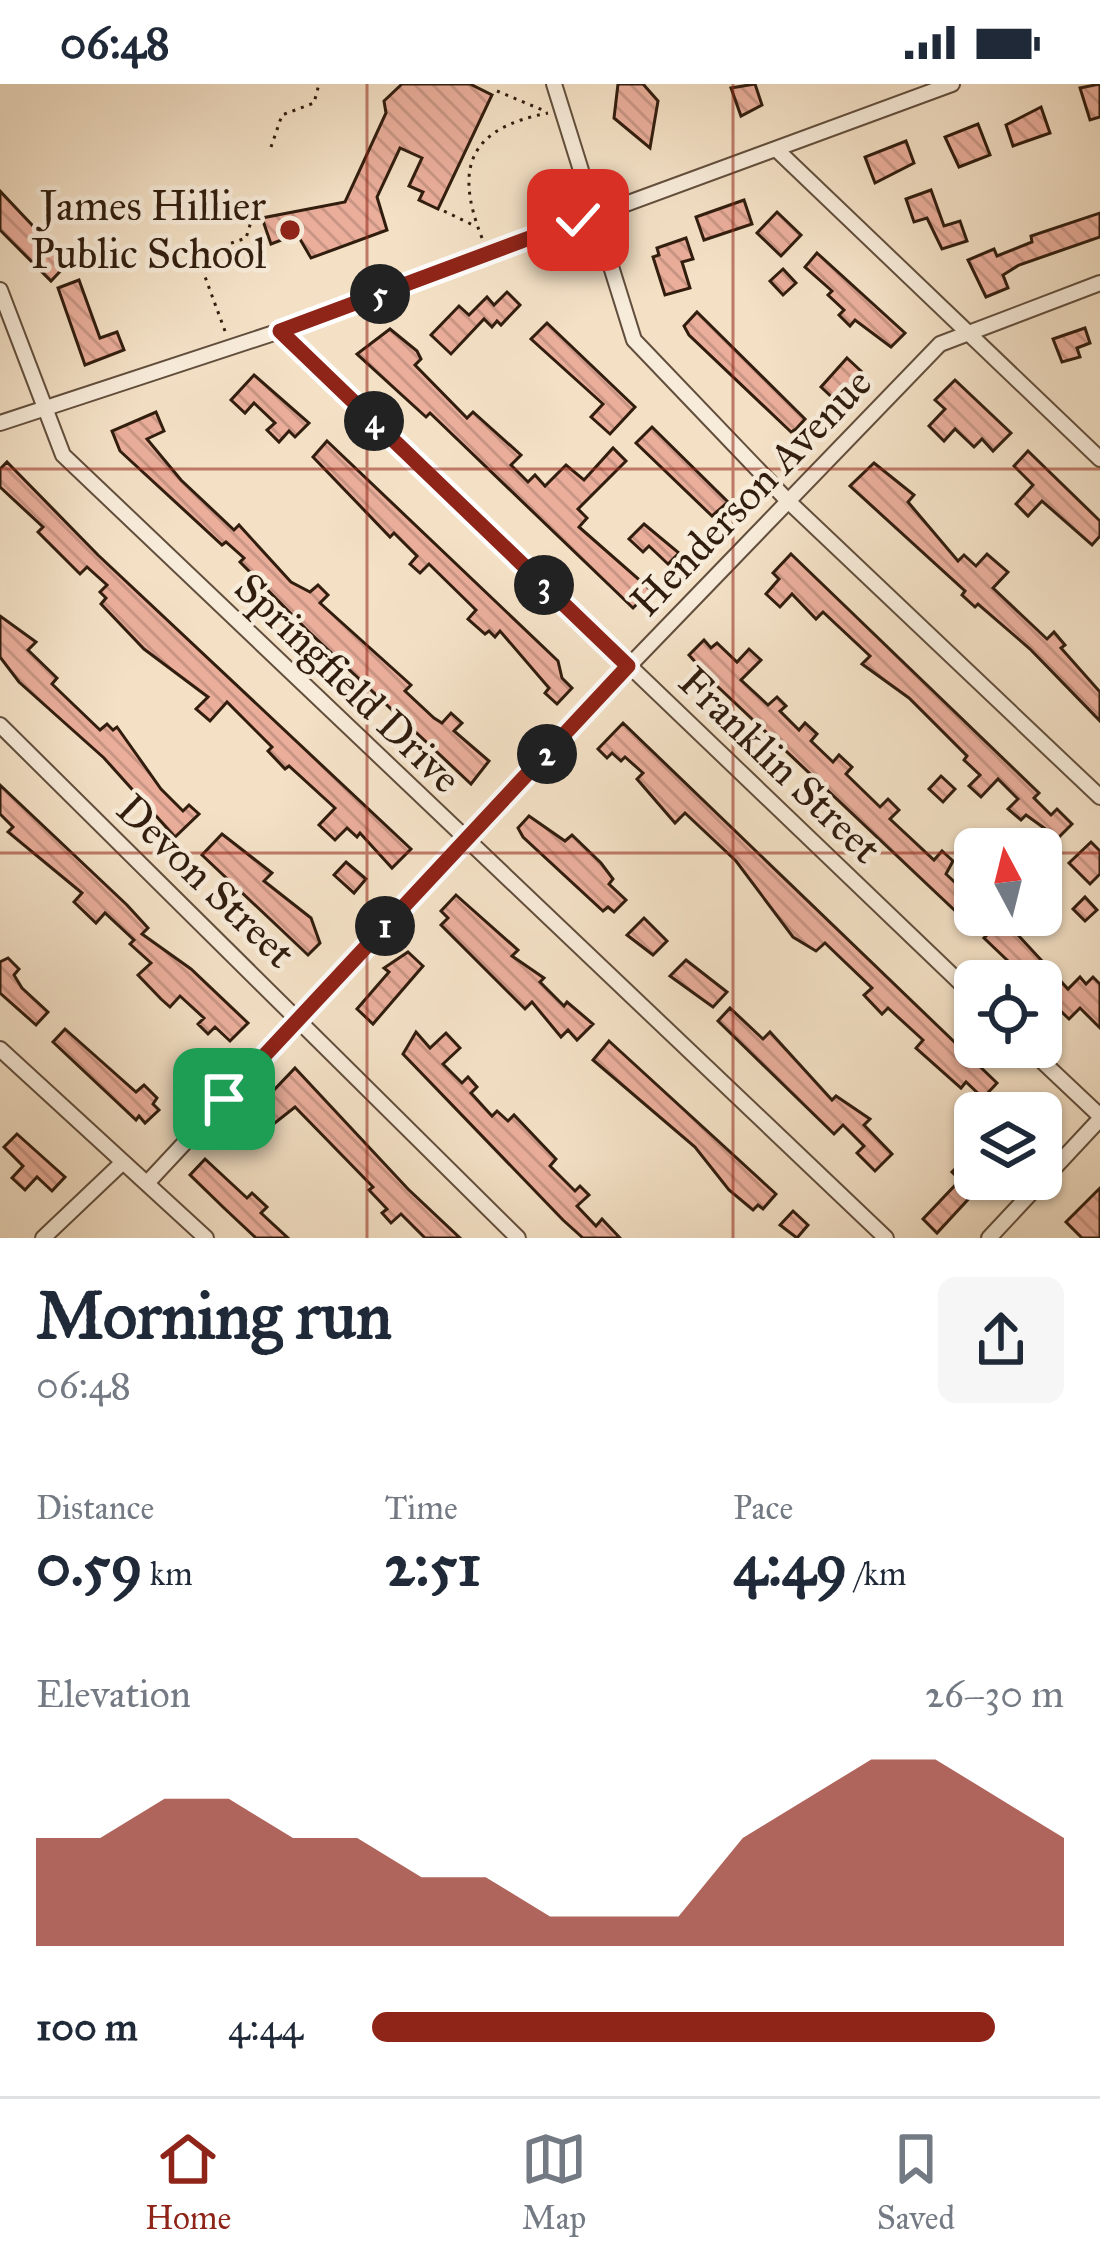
<!DOCTYPE html>
<meta charset="utf-8">
<style>
:root{--surface:#fff;--page:#f6f6f7;--text:#1f2937;--muted:#747a83;--line:#e0e1e3;--accent:#8f2418}
body{margin:0;font-family:"IM FELL Great Primer",serif;background:var(--page);color:var(--text);height:100vh;display:flex;flex-direction:column;font-size:45px;white-space:nowrap}
*{box-sizing:border-box;margin:0}
p{font-size:39px;color:var(--muted)}
.icon{flex:none;width:66px;height:66px;fill:none;stroke:currentColor;stroke-width:2;stroke-linecap:round;stroke-linejoin:round}
.map{position:relative;height:1154px;overflow:hidden}
.side{display:flex;flex-direction:column;background:var(--surface);flex:1}
.side>*{flex:none}
.needle{width:78px;rotate:353deg}
.tools{position:absolute;left:954px;top:744px;display:grid;gap:24px}
.tools a{display:grid;place-items:center;width:108px;height:108px;border-radius:18px;background:var(--surface);box-shadow:0 3px 9px #0004;font-size:60px}
.pin{position:absolute;display:grid;place-items:center;width:102px;height:102px;color:#fff;margin:-51px;border-radius:24px;box-shadow:0 6px 18px #0006}
.km{position:absolute;width:60px;height:60px;margin:-30px;border-radius:50%;background:#222;color:#fff;font-size:33px;line-height:60px;text-align:center}
.round{display:grid;place-items:center;flex:none;width:126px;height:126px;border-radius:18px;background:var(--page)}
.headline{display:flex;align-items:center;justify-content:space-between;height:204px;padding:0 36px}
h1{font-size:66px;font-weight:700;line-height:90px}
.metrics{display:grid;grid-template-columns:repeat(3,1fr);gap:18px;height:204px;padding:12px 36px}
.metrics div{display:grid;align-content:center}
.metrics b{font-size:60px;font-weight:700}
.metrics small{font-size:33px;font-weight:400}
.metrics p{font-size:33px}
.chart{height:336px;padding:24px 36px}
.chart p{display:flex;justify-content:space-between}
.chart svg{width:100%;height:216px;margin-top:12px;fill:var(--accent);opacity:.7}
ul{padding:0 36px;list-style:none;font-size:39px}
li{display:grid;grid-template-columns:192px 144px 1fr;align-items:center;height:90px}
li i{height:30px;border-radius:15px;background:var(--accent)}
.status{display:flex;justify-content:space-between;align-items:center;height:84px;padding:0 60px;background:var(--surface);direction:ltr}
.status svg{height:33px;fill:currentColor}
.tab-bar{display:flex;justify-content:space-around;align-items:center;height:168px;border-top:3px solid var(--line);background:var(--surface);font-size:33px;color:var(--muted)}
.tab-bar a{display:grid;justify-items:center;gap:6px}
.tab-bar .selected{color:var(--accent)}
.map>svg:first-child{display:block}
.building{fill:url(#building-back-hatch);stroke:#311d0e;stroke-width:3}
.lines{fill:none;stroke-linecap:round;stroke-linejoin:round}
.street-casing{stroke:#624e3c;stroke-width:18}
.path{stroke:#311d0e;stroke-width:3;stroke-dasharray:3 6;stroke-linecap:butt}
.street{stroke:#f7ebd9;stroke-width:14}
.route-casing{stroke:#fff;stroke-width:24}
.route{stroke:#8f2418;stroke-width:15}
.grid{fill:none;stroke:#8f2418;stroke-width:3;stroke-opacity:0.55}
.poi-dot{fill:#8f2418;stroke:#f7ebd9;stroke-width:4.5}
.labels{text-anchor:middle;dominant-baseline:central;stroke-width:9;stroke-linejoin:round;paint-order:stroke}
.poi-label{font-size:42px;fill:#311d0e;stroke:#f7ebd9;text-anchor:end}
.street-label{font-size:42px;fill:#311d0e;stroke:#f7ebd9}
</style>
<div class="status"><b>06:48</b><svg viewBox="0 0 49 12"><path d="M0 12V9h3v3zM5 12V6h3v6zM10 12V3h3v9zM15 12V0h3v12zM26 1h20v11H26zM47 4h2v5h-2z"/></svg></div>
<div class="map">
<svg width="1100" height="1154" viewBox="0 0 1100 1154">
<defs>
<pattern id="building-back-hatch" width="6" height="6" patternUnits="userSpaceOnUse" patternTransform="scale(3)"><rect width="6" height="6" fill="#eaae9b"/><path d="M-1 5l2 2M0 0l6 6M5-1l2 2" fill="none" stroke="#c99584"/></pattern>
</defs>
<rect width="100%" height="100%" fill="#f3e0c5"/>
<filter id="stains"><feTurbulence type="fractalNoise" baseFrequency=".00167" numOctaves="4"/><feColorMatrix values="0 0 0 0 .2 0 0 0 0 .09 0 0 0 0 .02 0 0 0 .5 -.17"/></filter>
<radialGradient id="worn" r=".72"><stop offset=".6" stop-color="#630" stop-opacity="0"/><stop offset="1" stop-color="#630" stop-opacity=".3"/></radialGradient>
<g class="building">
<path d="M 402,0 L 470,0 L 492,11 L 438,125 L 419,116 L 423,108 L 409,102 L 422,74 L 400,64 L 377,113 L 387,146 L 311,174 L 297,150 L 271,160 L 262,134 L 345,118 L 386,29 L 384,17 Z"/>
<path d="M 618,0 L 643,0 L 658,17 L 650,64 L 614,34 Z"/>
<path d="M 755,0 L 762,21 L 741,32 L 731,4 Z"/>
<path d="M 1100,0 L 1100,33 L 1090,36 L 1080,4 Z"/>
<path d="M 1041,23 L 1050,49 L 1013,62 L 1006,41 Z"/>
<path d="M 978,40 L 990,71 L 959,83 L 945,53 Z"/>
<path d="M 906,57 L 914,79 L 875,99 L 865,73 Z"/>
<path d="M 931,106 L 944,142 L 960,137 L 967,157 L 942,165 L 927,134 L 914,138 L 906,115 Z"/>
<path d="M 0,107 L 68,179 L 51,197 L 0,146 Z"/>
<path d="M 744,116 L 752,140 L 704,156 L 696,133 Z"/>
<path d="M 777,128 L 801,151 L 781,172 L 757,149 Z"/>
<path d="M 1100,129 L 1100,153 L 1019,181 L 1003,191 L 1008,204 L 986,213 L 968,176 L 994,165 L 997,172 L 1032,158 L 1031,152 Z"/>
<path d="M 686,154 L 693,175 L 682,178 L 690,204 L 665,211 L 653,173 L 659,171 L 657,164 Z"/>
<path d="M 817,169 L 905,249 L 891,263 L 855,236 L 850,242 L 839,231 L 844,226 L 828,211 L 832,207 L 805,183 Z"/>
<path d="M 783,185 L 796,199 L 783,211 L 770,197 Z"/>
<path d="M 79,196 L 100,254 L 117,248 L 124,266 L 85,281 L 58,204 Z"/>
<path d="M 507,208 L 520,221 L 501,241 L 497,237 L 492,243 L 484,235 L 451,270 L 431,251 L 459,222 L 469,231 L 487,213 L 494,221 Z"/>
<path d="M 697,228 L 805,335 L 796,345 L 791,348 L 689,251 L 684,242 Z"/>
<path d="M 547,239 L 635,323 L 610,350 L 591,333 L 603,320 L 531,255 Z"/>
<path d="M 1085,244 L 1090,259 L 1077,264 L 1080,273 L 1062,278 L 1053,255 Z"/>
<path d="M 390,245 L 417,267 L 421,275 L 415,281 L 467,334 L 473,328 L 521,371 L 511,381 L 528,398 L 535,391 L 545,402 L 566,381 L 584,396 L 613,364 L 626,377 L 578,425 L 587,434 L 579,443 L 651,506 L 633,524 L 430,329 L 426,333 L 357,270 Z"/>
<path d="M 847,274 L 861,287 L 835,316 L 821,303 Z"/>
<path d="M 254,291 L 309,339 L 295,353 L 289,347 L 279,358 L 267,346 L 275,339 L 254,319 L 245,329 L 231,316 Z"/>
<path d="M 955,296 L 1011,349 L 993,367 L 982,355 L 974,363 L 955,345 L 944,357 L 929,342 L 945,325 L 935,316 Z"/>
<path d="M 156,328 L 164,347 L 147,355 L 181,396 L 234,446 L 239,441 L 291,498 L 310,508 L 318,501 L 328,511 L 320,519 L 411,601 L 405,607 L 434,634 L 442,639 L 451,629 L 462,639 L 454,647 L 489,677 L 471,700 L 308,547 L 240,478 L 244,474 L 226,458 L 222,461 L 120,367 L 112,347 Z"/>
<path d="M 652,343 L 728,418 L 712,432 L 636,359 Z"/>
<path d="M 327,357 L 558,577 L 562,594 L 572,604 L 557,620 L 545,609 L 549,604 L 500,547 L 495,553 L 489,547 L 485,550 L 468,535 L 476,526 L 429,480 L 420,489 L 410,480 L 417,472 L 394,449 L 390,453 L 313,373 Z"/>
<path d="M 1028,367 L 1100,437 L 1100,452 L 1092,461 L 1042,417 L 1028,432 L 1016,420 L 1033,401 L 1014,382 Z"/>
<path d="M 7,378 L 98,471 L 411,765 L 392,784 L 360,749 L 357,753 L 347,744 L 335,756 L 319,741 L 335,724 L 289,682 L 285,685 L 268,667 L 272,663 L 227,618 L 210,637 L 196,625 L 208,613 L 144,565 L 101,520 L 106,514 L 100,508 L 107,501 L 87,483 L 80,490 L 38,448 L 43,443 L 0,403 L 0,385 Z"/>
<path d="M 874,379 L 914,411 L 908,418 L 958,477 L 964,471 L 976,482 L 987,470 L 1008,488 L 993,504 L 1047,555 L 1054,548 L 1065,561 L 1061,564 L 1100,608 L 1100,637 L 1030,565 L 978,520 L 975,523 L 962,511 L 965,507 L 850,402 Z"/>
<path d="M 644,440 L 679,469 L 668,480 L 649,462 L 643,468 L 629,455 Z"/>
<path d="M 791,470 L 1039,709 L 1034,714 L 1051,731 L 1057,725 L 1072,740 L 1058,754 L 1026,731 L 1021,736 L 1008,725 L 1018,715 L 998,695 L 981,713 L 969,702 L 980,691 L 964,676 L 967,672 L 909,614 L 862,580 L 870,572 L 823,528 L 816,535 L 792,510 L 780,523 L 766,510 L 779,495 L 773,489 Z"/>
<path d="M 0,532 L 36,558 L 28,566 L 57,594 L 52,600 L 100,646 L 107,640 L 113,646 L 117,643 L 161,705 L 183,727 L 189,721 L 199,730 L 175,753 L 104,674 L 19,598 L 0,573 Z"/>
<path d="M 704,556 L 711,564 L 717,559 L 737,578 L 749,565 L 761,576 L 741,596 L 768,621 L 777,613 L 786,622 L 780,627 L 799,646 L 805,639 L 817,650 L 811,657 L 833,678 L 839,671 L 852,683 L 846,690 L 880,723 L 888,715 L 899,726 L 890,735 L 934,776 L 942,767 L 953,777 L 946,790 L 963,806 L 975,794 L 973,831 L 1011,831 L 1005,837 L 1068,905 L 1080,893 L 1086,900 L 1093,893 L 1100,900 L 1100,944 L 1080,924 L 1069,935 L 1041,908 L 1041,897 L 1029,897 L 984,854 L 990,848 L 973,831 L 966,837 L 716,601 L 689,571 Z"/>
<path d="M 623,639 L 997,999 L 983,1014 L 966,998 L 961,1004 L 916,964 L 923,956 L 888,924 L 882,930 L 864,911 L 872,904 L 825,859 L 816,867 L 793,853 L 736,777 L 685,729 L 675,739 L 637,695 L 643,689 L 625,673 L 621,677 L 612,669 L 607,674 L 598,665 Z"/>
<path d="M 941,692 L 955,705 L 943,718 L 929,705 Z"/>
<path d="M 0,701 L 127,821 L 148,844 L 142,850 L 191,885 L 248,939 L 230,957 L 215,943 L 208,950 L 198,940 L 204,934 L 180,912 L 170,923 L 161,915 L 138,891 L 151,879 L 130,860 L 134,856 L 105,829 L 96,839 L 74,818 L 82,809 L 8,748 L 13,743 L 0,730 Z"/>
<path d="M 529,732 L 565,757 L 572,751 L 601,779 L 613,795 L 609,800 L 626,816 L 614,828 L 608,823 L 603,827 L 523,753 L 518,744 Z"/>
<path d="M 222,750 L 272,789 L 264,797 L 311,834 L 320,859 L 308,871 L 202,771 Z"/>
<path d="M 1091,758 L 1100,767 L 1100,790 L 1090,800 L 1069,779 Z"/>
<path d="M 346,778 L 366,795 L 354,809 L 334,791 Z"/>
<path d="M 456,811 L 518,866 L 512,872 L 544,894 L 540,898 L 564,922 L 567,918 L 593,940 L 577,956 L 568,946 L 561,953 L 532,918 L 525,925 L 441,841 L 448,834 L 441,827 Z"/>
<path d="M 1085,813 L 1097,826 L 1085,837 L 1073,825 Z"/>
<path d="M 644,834 L 667,857 L 653,871 L 627,851 Z"/>
<path d="M 408,868 L 423,882 L 373,940 L 357,925 L 389,888 L 384,884 Z"/>
<path d="M 8,874 L 19,885 L 14,891 L 22,904 L 48,928 L 36,941 L 0,909 L 0,878 Z"/>
<path d="M 686,876 L 727,908 L 713,923 L 670,892 Z"/>
<path d="M 730,924 L 763,955 L 770,948 L 832,1016 L 836,1012 L 870,1035 L 864,1041 L 892,1070 L 875,1087 L 857,1069 L 864,1062 L 843,1041 L 834,1050 L 718,937 Z"/>
<path d="M 65,945 L 136,1008 L 144,1001 L 157,1014 L 153,1020 L 159,1026 L 145,1039 L 139,1032 L 136,1036 L 53,958 Z"/>
<path d="M 416,948 L 430,964 L 446,949 L 460,964 L 443,980 L 462,999 L 468,993 L 477,1003 L 471,1009 L 492,1032 L 497,1027 L 508,1037 L 514,1031 L 556,1075 L 550,1082 L 575,1107 L 580,1102 L 589,1111 L 577,1122 L 596,1142 L 602,1135 L 620,1154 L 583,1154 L 563,1136 L 403,970 Z"/>
<path d="M 609,957 L 776,1110 L 763,1125 L 758,1121 L 753,1126 L 729,1106 L 695,1063 L 593,976 Z"/>
<path d="M 295,984 L 408,1105 L 460,1154 L 425,1154 L 401,1130 L 391,1139 L 382,1129 L 387,1125 L 369,1106 L 373,1103 L 295,1023 L 271,1042 L 255,1026 Z"/>
<path d="M 1032,1012 L 1050,1029 L 1016,1029 Z"/>
<path d="M 17,1050 L 65,1093 L 52,1107 L 37,1093 L 25,1106 L 12,1094 L 23,1082 L 4,1063 Z"/>
<path d="M 966,1074 L 975,1084 L 975,1095 L 987,1095 L 937,1149 L 923,1135 L 960,1096 L 952,1088 Z"/>
<path d="M 205,1075 L 247,1114 L 252,1109 L 267,1123 L 261,1129 L 288,1154 L 256,1154 L 224,1124 L 190,1091 Z"/>
<path d="M 1100,1104 L 1100,1154 L 1082,1154 L 1066,1138 Z"/>
<path d="M 793,1127 L 808,1141 L 797,1154 L 780,1141 Z"/>
</g>
<g class="lines">
<defs>
<g id="street">
<path d="M 554,0 L 634,256 L 788,417 L 1100,713"/>
<path d="M 778,67 L 1100,375"/>
<path d="M 0,206 L 63,371 L 886,1154"/>
<path d="M 280,247 L 975,913"/>
<path d="M 0,339 L 280,247 L 952,0"/>
<path d="M 0,641 L 518,1154"/>
<path d="M 1027,963 L 1100,1032"/>
<path d="M 0,965 L 206,1154"/>
<path d="M 149,1097 L 629,582 L 940,260 L 1100,199"/>
<path d="M 43,1154 L 122,1079"/>
<path d="M 989,1154 L 1100,1035"/>
</g>
</defs>
<use href="#street" class="street-casing"/>
<g class="path">
<path d="M 497,7 L 545,27"/>
<path d="M 271,63 L 282,31 L 314,19 L 319,0"/>
<path d="M 444,127 L 475,142"/>
<path d="M 482,154 C 453,81 471,44 548,29"/>
<path d="M 225,247 L 197,171 L 246,154 L 254,128"/>
</g>
<use href="#street" class="street"/>
</g>
<g class="lines">
<defs>
<path id="route" d="M 224,1015 L 628,582 L 280,247 L 578,136"/>
</defs>
<use href="#route" class="route-casing"/>
<use href="#route" class="route"/>
</g>
<path class="grid" d="M 367,0 L 367,1154M 733,0 L 733,1154M 0,385 L 1100,385M 0,769 L 975,769M 1041,769 L 1100,769"/>
<circle class="poi-dot" cx="290" cy="146" r="12"/>
<g class="labels">
<g class="poi-label">
<text x="266" y="122">James Hillier<tspan x="266" dy="48">Public School</tspan></text>
</g>
<g class="street-label">
<text transform="translate(751 408) rotate(-46)">Henderson Avenue</text>
<text transform="translate(348 599) rotate(44)">Springfield Drive</text>
<text transform="translate(780 681) rotate(44)">Franklin Street</text>
<text transform="translate(206 797) rotate(44)">Devon Street</text>
</g>
</g>
<rect width="100%" height="100%" filter="url(#stains)"/>
<rect width="100%" height="100%" fill="url(#worn)"/>
</svg>
<div class="tools">
<a><svg class="needle" viewBox="-14 -14 28 28"><path d="M0-13l5 13h-10z" fill="#e53935"/><path d="M0 13l5-13h-10z" fill="#747a83"/></svg></a>
<a><svg class="icon" aria-label="locate" viewBox="0 0 24 24"><circle cx="12" cy="12" r="6"/><path d="M12 2v4M12 18v4M2 12h4M18 12h4"/></svg></a>
<a><svg class="icon" aria-label="layers" viewBox="0 0 24 24"><path d="M12 4l9 5-9 5-9-5zM3 14l9 5 9-5"/></svg></a>
</div>
<div class="pin" style="left:224px;top:1015px;background:#1e9e55"><svg class="icon" aria-label="arrive" viewBox="0 0 24 24"><path d="M6 21V4h12l-3 4 3 4H6"/></svg></div>
<div class="pin" style="left:578px;top:136px;background:#d93025"><svg class="icon" aria-label="check" viewBox="0 0 24 24"><path d="M5 12l5 5 9-10"/></svg></div>
<b class="km" style="left:385px;top:842px">1</b>
<b class="km" style="left:547px;top:670px">2</b>
<b class="km" style="left:544px;top:501px">3</b>
<b class="km" style="left:374px;top:337px">4</b>
<b class="km" style="left:380px;top:210px">5</b>
</div>
<section class="side">
<div class="headline"><div><h1>Morning run</h1><p>06:48</p></div><a class="round"><svg class="icon" aria-label="share" viewBox="0 0 24 24"><path d="M12 15V3M7 8l5-5 5 5M5 13v7h14v-7"/></svg></a></div>
<div class="metrics">
<div><p>Distance</p><b>0.59<small> km</small></b></div>
<div><p>Time</p><b>2:51</b></div>
<div><p>Pace</p><b>4:49<small> /km</small></b></div>
</div>
<div class="chart"><p><span>Elevation</span>26–30 m</p>
<svg viewBox="0 0 160 44" preserveAspectRatio="none"><path d="M0 44V22L10 22L20 14L30 14L40 22L50 22L60 30L70 30L80 38L90 38L100 38L110 22L120 14L130 6L140 6L150 14L160 22V44z"/></svg>
</div>
<ul>
<li><b>100 m</b>4:44<i style="width:90%"></i></li>
</ul>
</section>
<nav class="tab-bar">
<a class="selected"><svg class="icon" aria-label="home" viewBox="0 0 24 24"><path d="M3 11l9-7 9 7M6 9v11h12V9"/></svg>Home</a>
<a><svg class="icon" aria-label="map" viewBox="0 0 24 24"><path d="M3 6l6-2 6 2 6-2v14l-6 2-6-2-6 2zM9 4v14M15 6v14"/></svg>Map</a>
<a><svg class="icon" aria-label="saved" viewBox="0 0 24 24"><path d="M7 4h10v16l-5-4-5 4z"/></svg>Saved</a>
</nav>
